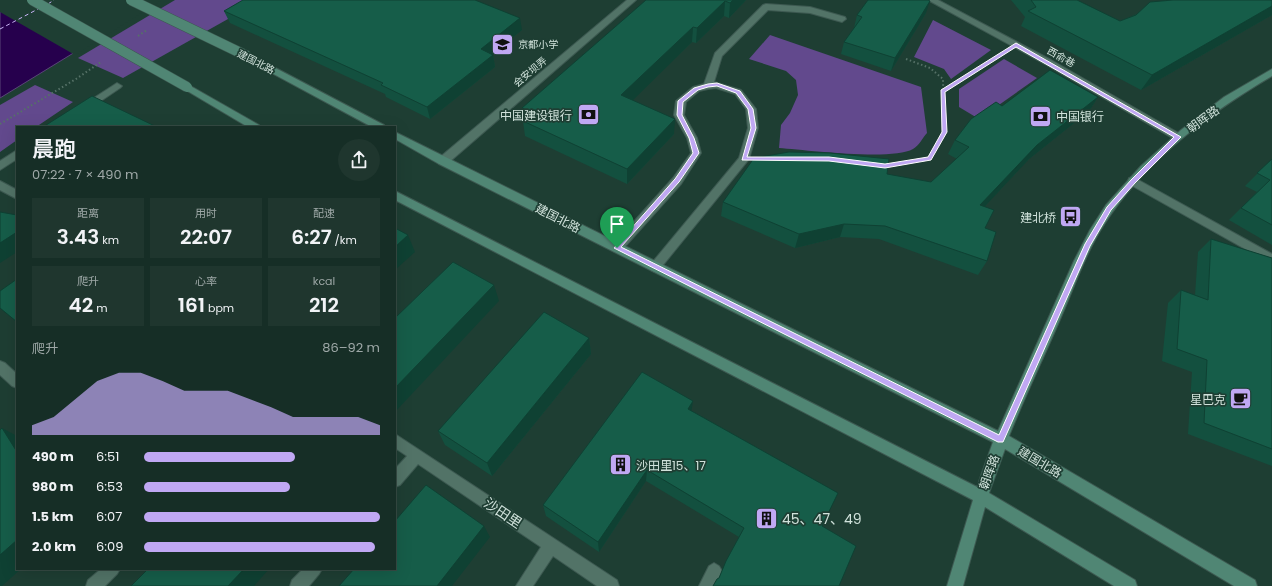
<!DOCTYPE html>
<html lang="zh">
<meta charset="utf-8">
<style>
:root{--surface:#162e26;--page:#1f362e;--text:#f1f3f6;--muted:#9ea8a7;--line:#354a43;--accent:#c0a8f3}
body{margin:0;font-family:Poppins,"Noto Sans SC",sans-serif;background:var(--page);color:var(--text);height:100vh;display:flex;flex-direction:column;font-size:15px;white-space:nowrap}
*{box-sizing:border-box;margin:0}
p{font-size:13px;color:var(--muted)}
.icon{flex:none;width:22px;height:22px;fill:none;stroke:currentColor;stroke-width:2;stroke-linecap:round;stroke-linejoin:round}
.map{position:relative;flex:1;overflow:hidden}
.details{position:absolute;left:16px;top:126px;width:380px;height:444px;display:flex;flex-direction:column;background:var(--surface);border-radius:0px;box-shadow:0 4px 16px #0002,0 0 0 1px var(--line)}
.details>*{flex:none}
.pin{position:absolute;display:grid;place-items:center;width:34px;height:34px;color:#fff;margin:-41px -17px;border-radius:50% 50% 50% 0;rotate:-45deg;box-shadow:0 0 4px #0007}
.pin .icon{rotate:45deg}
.round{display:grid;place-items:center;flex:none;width:42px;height:42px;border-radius:21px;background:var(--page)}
.overview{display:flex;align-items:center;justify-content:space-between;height:68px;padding:0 16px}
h1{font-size:22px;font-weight:600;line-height:30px}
.figures{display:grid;grid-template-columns:repeat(3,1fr);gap:6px;height:68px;padding:4px 16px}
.figures div{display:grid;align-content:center;border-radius:0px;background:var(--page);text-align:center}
.figures b{font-size:20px;font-weight:600}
.figures small{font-size:11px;font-weight:400}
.figures p{font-size:11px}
.chart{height:112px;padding:8px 16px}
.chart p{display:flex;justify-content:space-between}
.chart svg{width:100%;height:72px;margin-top:4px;fill:var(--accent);opacity:.7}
ul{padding:0 16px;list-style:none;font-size:13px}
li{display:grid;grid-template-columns:64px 48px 1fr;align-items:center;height:30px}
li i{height:10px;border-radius:5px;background:var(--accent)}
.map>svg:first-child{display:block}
.green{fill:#62498d}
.water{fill:#26004d;stroke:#594478}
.pier{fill:#1e3e33}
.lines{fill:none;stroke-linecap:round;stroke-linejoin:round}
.ferry{stroke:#c8b3f6;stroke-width:1;stroke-dasharray:4 3;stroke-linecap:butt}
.lane-casing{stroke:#3d5951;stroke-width:2}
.street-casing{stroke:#3d5951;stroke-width:2}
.secondary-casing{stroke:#3d5951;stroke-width:2}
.path-far1{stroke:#557167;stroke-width:2;stroke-dasharray:1.5 2.5;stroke-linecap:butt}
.path{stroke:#557167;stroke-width:2.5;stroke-dasharray:2 3;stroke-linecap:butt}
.lane{fill:#527367;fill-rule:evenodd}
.street{fill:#527367;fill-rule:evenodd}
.secondary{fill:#508674;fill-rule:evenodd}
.secondary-bridge-casing{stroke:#3d5951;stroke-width:11;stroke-linecap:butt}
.secondary-bridge{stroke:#508674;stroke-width:10}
.wall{fill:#13503f}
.shaded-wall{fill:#0f4133}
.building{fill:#165d49;stroke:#0f4133}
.route{fill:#c0a8f3;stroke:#fff;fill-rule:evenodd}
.labels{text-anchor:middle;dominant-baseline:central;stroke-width:3.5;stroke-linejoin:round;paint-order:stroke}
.far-poi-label{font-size:10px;fill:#d0e2db;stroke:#1e3e33;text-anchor:start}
.far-street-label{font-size:10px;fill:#d0e2db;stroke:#1e3e33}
.poi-label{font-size:12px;fill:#d0e2db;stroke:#1e3e33;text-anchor:end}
.street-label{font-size:12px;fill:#d0e2db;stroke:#1e3e33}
.near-street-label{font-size:14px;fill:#d0e2db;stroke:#1e3e33}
.near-poi-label{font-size:14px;fill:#d0e2db;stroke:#1e3e33;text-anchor:start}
</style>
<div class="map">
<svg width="1272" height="586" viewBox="0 0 1272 586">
<rect width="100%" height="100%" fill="#1e3e33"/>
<g class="green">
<path d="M 175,0 L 262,0 L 123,78 L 78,58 Z"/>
<path d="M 933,20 L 991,50 L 951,79 L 944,69 L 914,57 Z"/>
<path d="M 770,35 L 921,87 L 927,133 C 923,137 919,146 913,149 C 892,161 807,150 779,148 L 781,125 L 790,113 L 798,95 L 796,80 L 786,71 L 749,59 Z"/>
<path d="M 1004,59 L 1037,78 L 979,119 L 959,107 L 959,89 Z"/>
<path d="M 35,85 L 73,102 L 36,127 L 17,127 L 17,140 L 0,152 L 0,105 Z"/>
</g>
<path class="water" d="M 0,0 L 160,0 L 0,98 Z"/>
<path class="pier" d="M 0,0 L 162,0 L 75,55 L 0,12 Z"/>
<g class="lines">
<g class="ferry">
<path d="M 48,4 L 54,0"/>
<path d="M 0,29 L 38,9"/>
</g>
<defs>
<g id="lane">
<path d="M 117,83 L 122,86 L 120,88 L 89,109 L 83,109 L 81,107 L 83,105 Z"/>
<path d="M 17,150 L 17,159 L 0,170 L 0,161 Z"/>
<path d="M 0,181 L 17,190 L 17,199 L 0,190 Z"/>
<path d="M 0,361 L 5,363 L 17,374 L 17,388 L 12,386 L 0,375 Z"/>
<path d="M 395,434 L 617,580 L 619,586 L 597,586 L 553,556 L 533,586 L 516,586 L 541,547 L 418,464 L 400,485 L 395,487 L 395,469 L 407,456 L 395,448 Z"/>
<path d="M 714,563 L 719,566 L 722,571 L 715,586 L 699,586 L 709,566 Z"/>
<path d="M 101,569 L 120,569 L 117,574 L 105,586 L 86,586 L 88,580 Z"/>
<path d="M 303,569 L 322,569 L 319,574 L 309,586 L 290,586 L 292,580 Z"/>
</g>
<g id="street">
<path d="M 627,0 L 636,0 L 447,164 L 439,164 L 438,161 L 439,158 Z"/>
<path d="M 928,0 L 938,0 L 1051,60 L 1182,135 L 1183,137 L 1178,140 L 1174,139 L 1045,64 Z"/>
<path d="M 766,4 L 810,7 L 845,17 L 846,19 L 842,22 L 810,13 L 768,10 L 722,56 L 714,82 L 741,90 L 756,109 L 758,128 L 749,159 L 659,270 L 655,272 L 651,270 L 649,267 L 651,264 L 739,158 L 748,128 L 746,109 L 735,94 L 716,88 L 708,89 L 699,91 L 686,102 L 684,115 L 697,138 L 701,153 L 681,184 L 621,251 L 617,252 L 613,251 L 611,248 L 613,245 L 673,178 L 691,153 L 687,138 L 674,115 L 676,101 L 693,87 L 704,84 L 715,53 L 763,5 Z"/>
<path d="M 1133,177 L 1272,254 L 1272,264 L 1129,184 L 1128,181 L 1129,178 Z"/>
</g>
<g id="secondary">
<path d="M 247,53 L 384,125 L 385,127 L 372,127 L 244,58 L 242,56 Z"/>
<path d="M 1272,69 L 1272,76 C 1209,113 1145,161 1105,223 C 1086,252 1075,285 1061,317 C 1044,357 1025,396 1009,436 L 1255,580 L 1257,586 L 1234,586 L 1005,449 L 989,493 L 1135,580 L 1137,586 L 1114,586 L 985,507 L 963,586 L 947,586 L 973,500 L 395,200 L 395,191 L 977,487 L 993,442 L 439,164 L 395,139 L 395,132 L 998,431 L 1074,261 L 1090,230 L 1106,205 L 1141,166 L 1181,130 L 1224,97 Z"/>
<path d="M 187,84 L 259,125 L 260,127 L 248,127 L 184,89 L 182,87 L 184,85 Z"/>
</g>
</defs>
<use href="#lane" class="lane-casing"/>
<use href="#street" class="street-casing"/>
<use href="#secondary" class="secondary-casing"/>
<g class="path-far1">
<path d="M 138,36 L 147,30"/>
<path d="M 906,59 L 930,68 L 943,79 L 944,132 L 931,157"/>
<path d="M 943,91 L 998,56"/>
<path d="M 0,124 L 76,79 L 101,62"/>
</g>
<path class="path" d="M 885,166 L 930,158 L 931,156"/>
<use href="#lane" class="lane"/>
<use href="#street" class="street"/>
<use href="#secondary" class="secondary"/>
<defs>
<g id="secondary-bridge">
<path d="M 32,0 L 187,87"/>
<path d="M 131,0 L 247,56"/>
</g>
</defs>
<use href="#secondary-bridge" class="secondary-bridge-casing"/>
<use href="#secondary-bridge" class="secondary-bridge"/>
</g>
<g class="wall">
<path d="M 646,0 L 746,0 L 729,18 L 724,16 L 696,43 L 692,42 L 632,100 L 674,134 L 627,184 L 525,136 L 523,121 L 524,120 L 522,108 Z"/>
<path d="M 1011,0 L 1077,0 L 1120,21 L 1167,1 L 1167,0 L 1272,0 L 1272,15 L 1141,90 L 1021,26 L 1025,17 Z"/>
<path d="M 224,11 L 522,30 L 492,54 L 493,55 L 495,67 L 430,119 L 386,97 L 385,94 L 230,23 Z"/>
<path d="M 926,13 L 891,71 L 841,54 L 844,42 L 854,28 L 857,15 Z"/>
<path d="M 1098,97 L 1089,111 L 1029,159 L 984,207 L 987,261 L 978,275 L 879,239 L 840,237 L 795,248 L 721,216 L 723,202 L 887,174 L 931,182 L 957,159 L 948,154 L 955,140 L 1002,106 Z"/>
<path d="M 1272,159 L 1272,245 L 1229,220 L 1257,192 L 1245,186 Z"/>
<path d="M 1211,239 L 1272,258 L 1272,466 L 1188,434 L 1192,372 L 1162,361 L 1168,303 L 1181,290 L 1195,295 L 1198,252 Z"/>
<path d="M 589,338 L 591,354 L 492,476 L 445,445 L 438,431 Z"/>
<path d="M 692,411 L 838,493 L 719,578 L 739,537 L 646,481 L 599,552 L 546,516 L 543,505 Z"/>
</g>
<g class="shaded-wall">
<path d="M 733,0 L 746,0 L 729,18 L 730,3 Z"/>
<path d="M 725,1 L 724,16 L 696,43 L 697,28 Z"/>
<path d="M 930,1 L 926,13 L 891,71 L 895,58 Z"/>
<path d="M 1272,6 L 1272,15 L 1141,90 L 1152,75 Z"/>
<path d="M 520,18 L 522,30 L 483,61 L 481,49 Z"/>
<path d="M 693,27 L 692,42 L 622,111 L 621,95 Z"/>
<path d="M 493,55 L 495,67 L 430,119 L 427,107 Z"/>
<path d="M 1098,97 L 1089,111 L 1029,159 L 973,219 L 980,205 L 1037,145 Z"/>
<path d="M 675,119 L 674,134 L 627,184 L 627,169 Z"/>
<path d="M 844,224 L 840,237 L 795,248 L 799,234 Z"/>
<path d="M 17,232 L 17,252 L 0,263 L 0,243 Z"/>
<path d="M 408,235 L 415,252 L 395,270 L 395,247 Z"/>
<path d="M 494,285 L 499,301 L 395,412 L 395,388 Z"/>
<path d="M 589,338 L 591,354 L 492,476 L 487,463 Z"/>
<path d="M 693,401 L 691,414 L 688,409 Z"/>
<path d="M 2,428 L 17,436 L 17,452 Z"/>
<path d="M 647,470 L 646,481 L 599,552 L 598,542 Z"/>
<path d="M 484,526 L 490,537 L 452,586 L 437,586 Z"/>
<path d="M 17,540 L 17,569 L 21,569 L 2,586 L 0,586 L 0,555 Z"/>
<path d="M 244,569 L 269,569 L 254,586 L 228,586 Z"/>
</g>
<g class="building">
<path d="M 243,0 L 475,0 L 520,18 L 481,49 L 493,55 L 427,107 L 381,85 L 383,83 L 224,11 Z"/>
<path d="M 646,0 L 733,0 L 730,3 L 725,1 L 697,28 L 693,27 L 621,95 L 675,119 L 627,169 L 523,121 L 532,113 L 522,108 Z"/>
<path d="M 868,0 L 928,0 L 930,1 L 895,58 L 844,42 L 862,17 L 857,15 Z"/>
<path d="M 1031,0 L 1077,0 L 1120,21 L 1136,15 L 1150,2 L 1173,0 L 1272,0 L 1272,6 L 1152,75 L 1028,11 L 1036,7 Z"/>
<path d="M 1050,70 L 1098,97 L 1037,145 L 980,205 L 994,210 L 985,228 L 996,232 L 987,261 L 885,226 L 844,224 L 799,234 L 723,202 L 754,158 L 789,152 L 830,153 L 889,159 L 887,174 L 931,182 L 969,147 L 955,140 L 971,119 L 996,102 L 1002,106 Z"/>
<path d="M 92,96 L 157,127 L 43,127 Z"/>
<path d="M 1272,159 L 1272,225 L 1241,208 L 1270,180 L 1257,173 Z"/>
<path d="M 0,212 L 17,215 L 17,232 L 0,243 Z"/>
<path d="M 395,228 L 408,235 L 395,247 Z"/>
<path d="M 1211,239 L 1272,258 L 1272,449 L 1204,423 L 1207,360 L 1177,349 L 1181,290 L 1208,300 Z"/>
<path d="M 453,262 L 494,285 L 395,388 L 395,318 Z"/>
<path d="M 17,279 L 17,322 L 0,308 L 0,291 Z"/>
<path d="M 544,312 L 589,338 L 487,463 L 438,431 Z"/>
<path d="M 642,372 L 693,401 L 688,409 L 838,493 L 822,526 L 856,546 L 839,586 L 713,586 L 717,579 L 719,578 L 726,561 L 744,528 L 647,470 L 598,542 L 543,505 Z"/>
<path d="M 2,428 L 17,452 L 17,540 L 0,555 L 0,430 Z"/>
<path d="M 426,485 L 484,526 L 437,586 L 339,586 L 354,569 L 395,569 L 395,521 Z"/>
<path d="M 148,569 L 244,569 L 228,586 L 131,586 Z"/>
</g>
<path class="route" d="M 1016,43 L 1181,137 L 1135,183 L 1111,210 L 1090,246 L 1003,442 L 998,442 L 614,248 L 675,179 L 693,153 L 689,138 L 677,115 L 678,101 L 694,88 L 708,84 L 717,83 L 740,91 L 753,109 L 756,128 L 747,157 L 829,157 L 885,164 L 928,157 L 942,132 L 941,90 ZM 1016,47 L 1174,137 L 1131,180 L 1107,207 L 1085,244 L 999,435 L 621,247 L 679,182 L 699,153 L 694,138 L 682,115 L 683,102 L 698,90 L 708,87 L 717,86 L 736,93 L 748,109 L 751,128 L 742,160 L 829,161 L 885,168 L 931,160 L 947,132 L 945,92 Z"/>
<defs>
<symbol id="school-square" viewBox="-11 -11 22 22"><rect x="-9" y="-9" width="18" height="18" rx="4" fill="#c0a8f3" stroke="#1e3e33"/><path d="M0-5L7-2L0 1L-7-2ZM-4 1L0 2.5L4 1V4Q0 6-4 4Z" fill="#111"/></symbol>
<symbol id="bank-square" viewBox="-11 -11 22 22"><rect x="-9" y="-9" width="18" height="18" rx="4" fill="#c0a8f3" stroke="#1e3e33"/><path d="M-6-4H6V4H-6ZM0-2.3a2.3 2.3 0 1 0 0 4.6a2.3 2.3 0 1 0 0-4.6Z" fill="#111"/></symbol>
<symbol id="bus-square" viewBox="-11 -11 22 22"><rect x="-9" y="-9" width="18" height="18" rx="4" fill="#c0a8f3" stroke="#1e3e33"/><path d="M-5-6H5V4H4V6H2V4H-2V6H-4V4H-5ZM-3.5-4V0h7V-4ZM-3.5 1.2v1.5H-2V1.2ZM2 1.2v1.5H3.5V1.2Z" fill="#111"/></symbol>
<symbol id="cafe-square" viewBox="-11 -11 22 22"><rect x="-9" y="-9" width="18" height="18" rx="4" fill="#c0a8f3" stroke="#1e3e33"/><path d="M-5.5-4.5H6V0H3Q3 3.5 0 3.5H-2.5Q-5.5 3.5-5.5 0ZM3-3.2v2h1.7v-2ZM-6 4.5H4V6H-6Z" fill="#111"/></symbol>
<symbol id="building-square" viewBox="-11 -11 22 22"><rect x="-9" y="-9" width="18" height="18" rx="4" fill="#c0a8f3" stroke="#1e3e33"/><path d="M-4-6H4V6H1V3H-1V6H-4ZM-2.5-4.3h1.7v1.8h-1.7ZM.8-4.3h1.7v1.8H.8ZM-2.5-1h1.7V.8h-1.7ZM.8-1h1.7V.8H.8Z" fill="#111"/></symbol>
</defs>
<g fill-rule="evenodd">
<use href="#school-square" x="490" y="32" width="25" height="25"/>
<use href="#bank-square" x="576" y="102" width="25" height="25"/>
<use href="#bank-square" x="1028" y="104" width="25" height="25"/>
<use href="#bus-square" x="1058" y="204" width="25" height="25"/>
<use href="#cafe-square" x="1228" y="386" width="25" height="25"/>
<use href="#building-square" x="608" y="452" width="25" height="25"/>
<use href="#building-square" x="754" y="506" width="25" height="25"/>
</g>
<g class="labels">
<g class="far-poi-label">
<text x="518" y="44">京都小学</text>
</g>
<g class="far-street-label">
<text transform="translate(1061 57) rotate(29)">西俞巷</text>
<text transform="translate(256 62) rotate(27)">建国北路</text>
<text transform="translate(530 72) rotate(-40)">会安坝弄</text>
</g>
<g class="poi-label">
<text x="572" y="115">中国建设银行</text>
<text x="1056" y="116" text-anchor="start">中国银行</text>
<text x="1056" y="217">建北桥</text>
<text x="1226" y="399">星巴克</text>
<text x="636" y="465" text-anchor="start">沙田里15、17</text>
</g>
<g class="street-label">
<text transform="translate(1203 119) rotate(-36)">朝晖路</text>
<text transform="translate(558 218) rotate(27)">建国北路</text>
<text transform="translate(1040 462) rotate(31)">建国北路</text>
<text transform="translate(989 472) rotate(-70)">朝晖路</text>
</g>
<g class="near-street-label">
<text transform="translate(503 513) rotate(34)">沙田里</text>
</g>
<g class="near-poi-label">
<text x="782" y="519">45、47、49</text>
</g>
</g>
</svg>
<div class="pin" style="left:617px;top:248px;background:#1e9e55"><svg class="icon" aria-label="arrive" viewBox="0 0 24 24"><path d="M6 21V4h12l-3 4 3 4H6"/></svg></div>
<section class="details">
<div class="overview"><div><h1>晨跑</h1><p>07:22 · 7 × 490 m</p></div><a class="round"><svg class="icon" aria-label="share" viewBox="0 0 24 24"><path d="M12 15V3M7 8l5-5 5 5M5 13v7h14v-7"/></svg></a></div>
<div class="figures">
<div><p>距离</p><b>3.43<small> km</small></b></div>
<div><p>用时</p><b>22:07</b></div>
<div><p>配速</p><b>6:27<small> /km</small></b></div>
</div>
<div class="figures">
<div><p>爬升</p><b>42<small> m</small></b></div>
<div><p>心率</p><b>161<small> bpm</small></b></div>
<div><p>kcal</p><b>212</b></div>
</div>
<div class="chart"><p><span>爬升</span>86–92 m</p>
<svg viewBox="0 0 160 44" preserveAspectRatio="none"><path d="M0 44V38L10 33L20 22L30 11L40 6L50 6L60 11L70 17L80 17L90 17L100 22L110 27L120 33L130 33L140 33L150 33L160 38V44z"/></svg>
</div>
<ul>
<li><b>490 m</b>6:51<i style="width:64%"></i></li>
<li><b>980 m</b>6:53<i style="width:62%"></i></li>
<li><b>1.5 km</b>6:07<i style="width:100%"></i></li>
<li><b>2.0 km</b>6:09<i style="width:98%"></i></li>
</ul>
</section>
</div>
